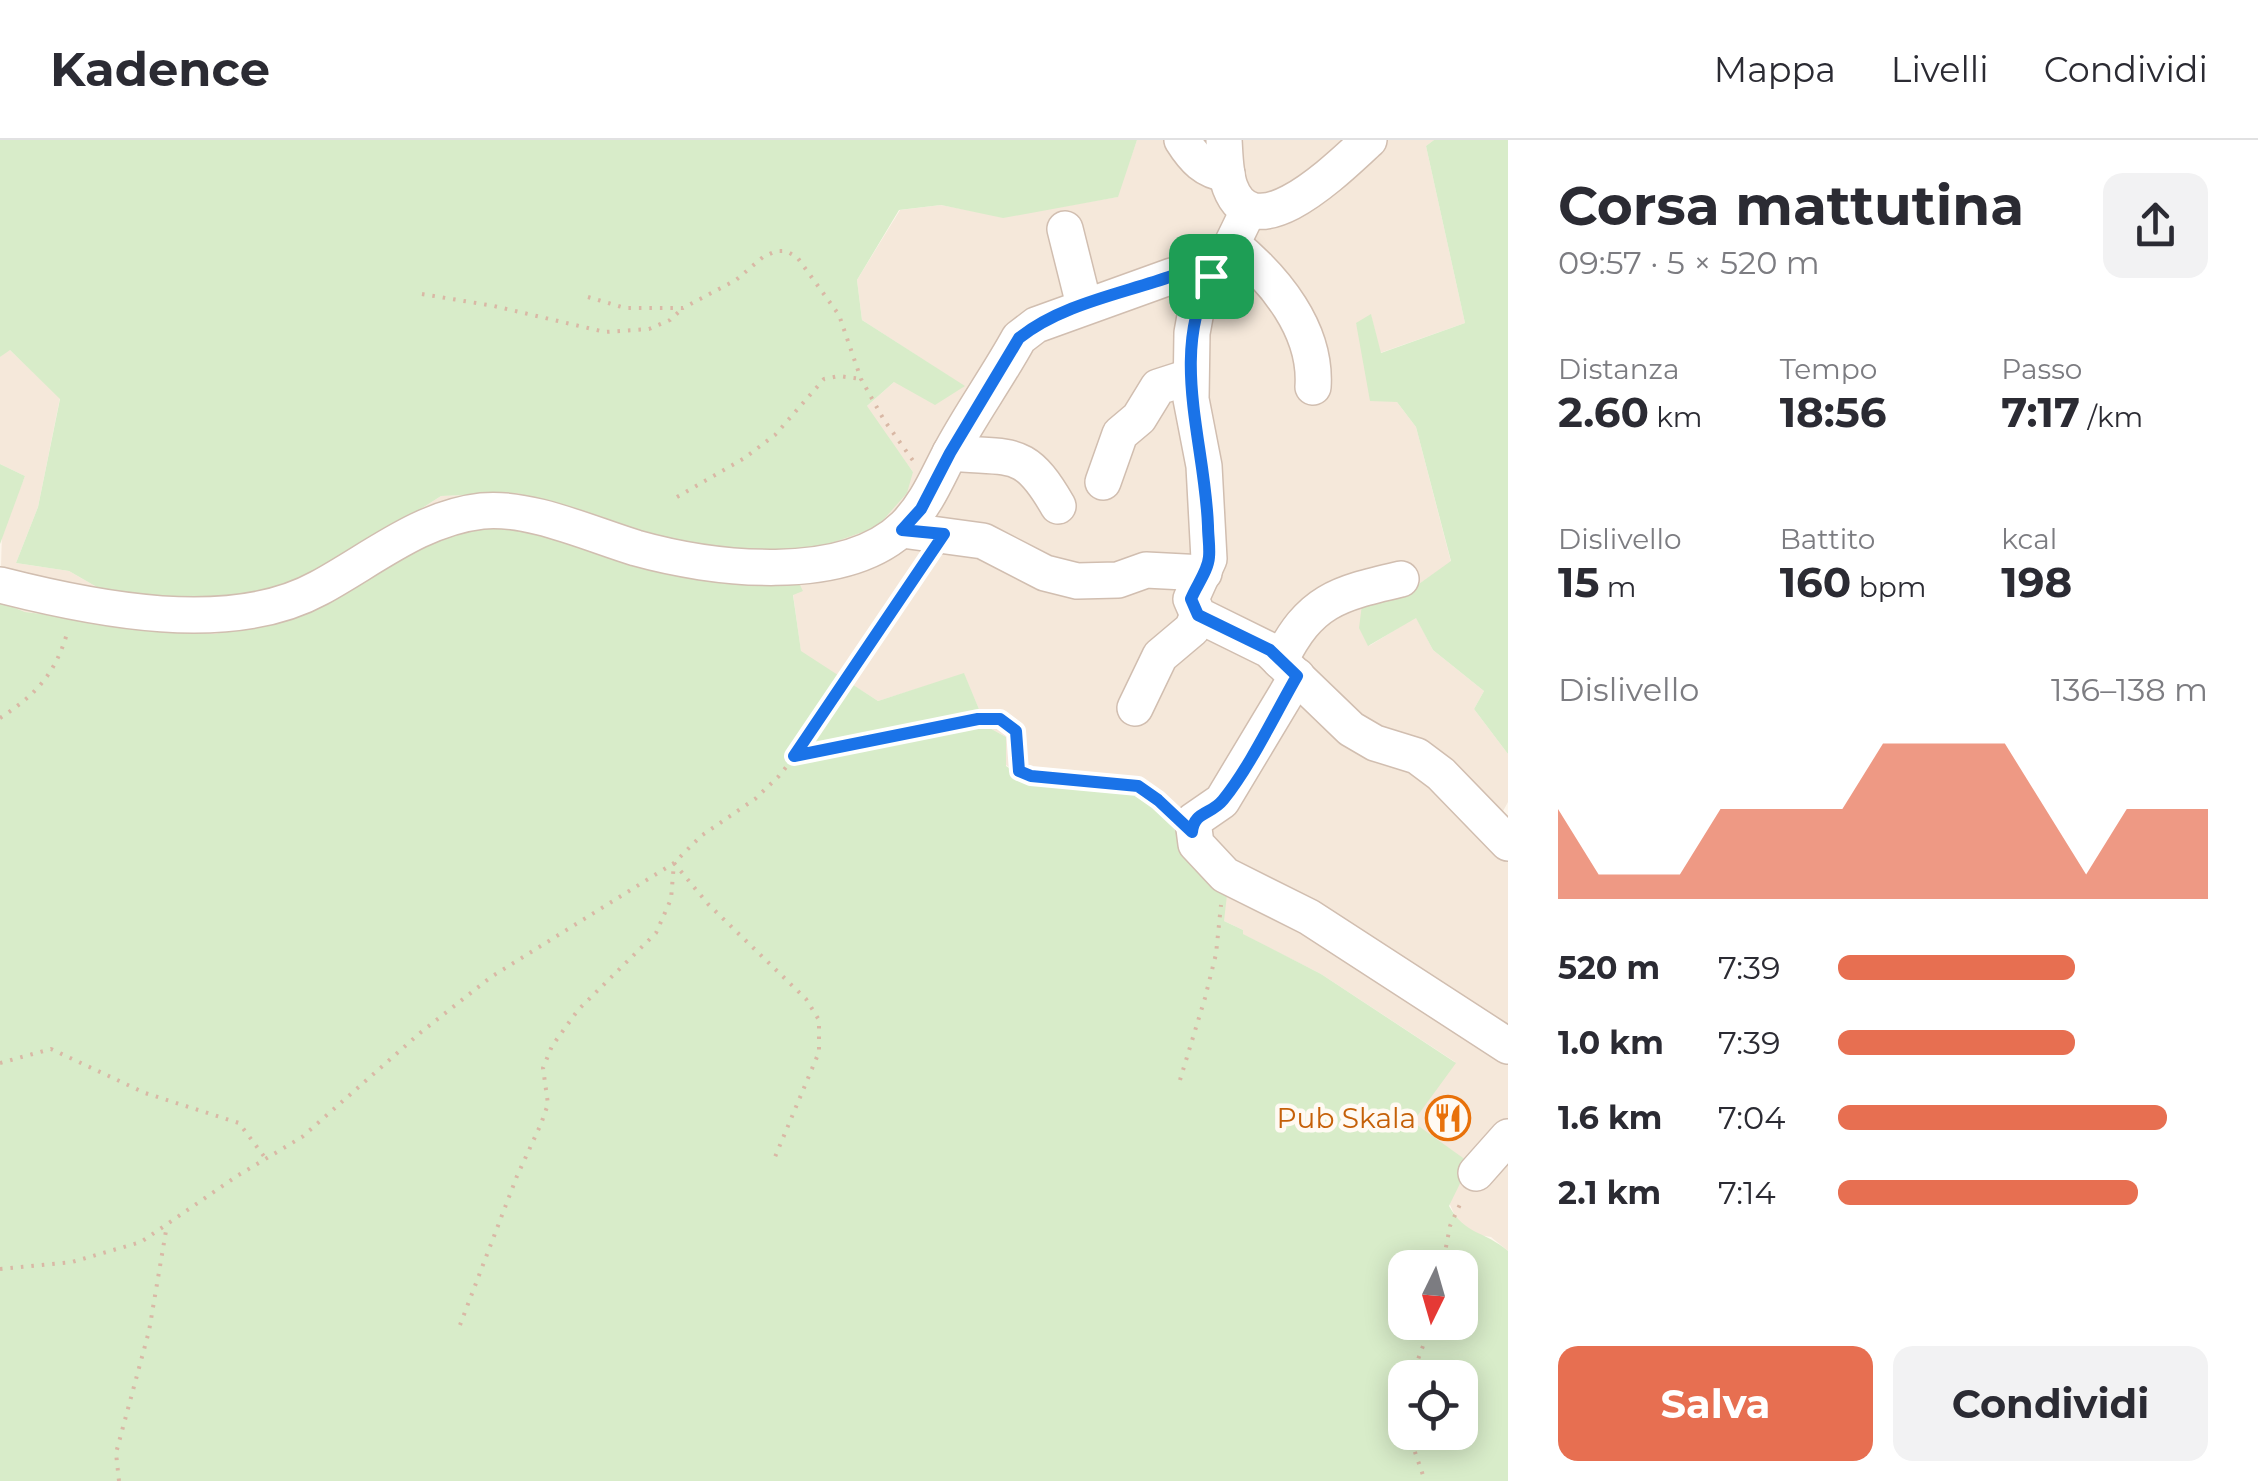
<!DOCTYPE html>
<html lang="it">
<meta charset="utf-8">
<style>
:root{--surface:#fff;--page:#f2f2f3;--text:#2b2b33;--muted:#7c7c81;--line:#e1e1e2;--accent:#e76f51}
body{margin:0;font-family:Montserrat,sans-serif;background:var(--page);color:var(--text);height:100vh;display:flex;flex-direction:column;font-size:38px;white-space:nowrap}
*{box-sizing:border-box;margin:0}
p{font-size:32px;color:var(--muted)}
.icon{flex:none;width:55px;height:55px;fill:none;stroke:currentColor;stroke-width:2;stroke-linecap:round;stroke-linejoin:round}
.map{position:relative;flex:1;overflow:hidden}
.panel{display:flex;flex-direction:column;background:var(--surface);width:750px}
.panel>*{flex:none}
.needle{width:65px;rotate:185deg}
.controls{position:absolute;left:1388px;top:1110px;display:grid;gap:20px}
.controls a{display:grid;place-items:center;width:90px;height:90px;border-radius:20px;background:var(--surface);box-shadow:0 5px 25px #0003;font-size:50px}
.pin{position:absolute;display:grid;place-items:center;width:85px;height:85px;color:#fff;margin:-42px;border-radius:20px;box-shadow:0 5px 15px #0006}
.round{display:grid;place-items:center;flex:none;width:105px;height:105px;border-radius:20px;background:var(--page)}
.overview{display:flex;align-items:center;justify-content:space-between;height:170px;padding:0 50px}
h1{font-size:55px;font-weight:700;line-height:75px}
.figures{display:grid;grid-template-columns:repeat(3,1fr);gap:15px;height:170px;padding:10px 50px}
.figures div{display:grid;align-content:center}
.figures b{font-size:42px;font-weight:700}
.figures small{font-size:28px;font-weight:400}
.figures p{font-size:28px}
.chart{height:280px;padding:20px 50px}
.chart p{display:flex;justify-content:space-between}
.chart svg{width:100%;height:180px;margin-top:10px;fill:var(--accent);opacity:.7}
.action{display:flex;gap:20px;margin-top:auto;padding:20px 50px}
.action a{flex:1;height:115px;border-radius:20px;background:var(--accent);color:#fff;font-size:40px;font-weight:700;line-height:115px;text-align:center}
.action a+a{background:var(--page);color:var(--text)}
ul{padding:0 50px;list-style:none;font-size:32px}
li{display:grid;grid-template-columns:160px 120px 1fr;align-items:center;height:75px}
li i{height:25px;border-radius:12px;background:var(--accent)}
header{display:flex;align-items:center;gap:60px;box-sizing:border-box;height:140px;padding:0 50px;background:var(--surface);border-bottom:2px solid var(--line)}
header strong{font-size:48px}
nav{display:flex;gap:55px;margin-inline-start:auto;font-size:35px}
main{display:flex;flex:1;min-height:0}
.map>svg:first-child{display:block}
.residential{fill:#f5e8da}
.green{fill:#d8ecc9;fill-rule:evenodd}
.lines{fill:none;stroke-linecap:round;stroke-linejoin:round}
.minor-casing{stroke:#d1beb0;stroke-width:38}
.path{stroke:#d9b8a5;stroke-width:4;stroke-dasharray:2.5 8;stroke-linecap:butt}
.minor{stroke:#fff;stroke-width:35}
.route-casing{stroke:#fff;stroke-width:20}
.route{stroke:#1a73e8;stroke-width:12}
.labels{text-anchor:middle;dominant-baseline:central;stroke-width:9;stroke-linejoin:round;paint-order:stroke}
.food-label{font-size:28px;fill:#c56008;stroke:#fffaf3;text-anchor:end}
</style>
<header>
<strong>Kadence</strong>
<nav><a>Mappa</a><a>Livelli</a><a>Condividi</a></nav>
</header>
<main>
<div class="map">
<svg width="1508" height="1341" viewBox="0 0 1508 1341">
<rect width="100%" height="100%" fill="#fdf6ec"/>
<path class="residential" d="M 1137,0 L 1434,0 L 1426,6 L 1465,183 L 1380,213 L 1371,175 L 1356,184 L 1397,262 L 1416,287 L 1451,422 L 1416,446 L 1369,506 L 1416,477 L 1433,510 L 1484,551 L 1474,569 L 1508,614 L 1508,662 L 1502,673 L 1508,681 L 1508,1111 L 1491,1097 L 1479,1095 L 1459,1085 L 1413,982 L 1455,922 L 1321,834 L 1242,794 L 1243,790 L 1224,781 L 1140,652 L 1028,640 L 1006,625 L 1006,597 L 986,586 L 964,534 L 878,561 L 801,512 L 793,454 L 273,482 L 214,494 L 25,472 L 0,462 L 2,392 L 25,336 L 0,324 L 0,217 L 9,209 L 60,258 L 38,367 L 16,423 L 69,431 L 102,450 L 363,406 L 441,356 L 517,353 L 566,370 L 913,332 L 866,267 L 894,242 L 964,246 L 862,180 L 857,140 L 900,70 L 941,65 L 1003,77 L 1117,57 Z"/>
<g class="green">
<path d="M 0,0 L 1137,0 L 1118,57 L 1003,78 L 941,65 L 899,70 L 857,140 L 862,180 L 965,246 L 935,265 L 894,242 L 867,266 L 913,332 L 907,353 L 877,387 L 806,412 L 731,412 L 623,387 L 517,353 L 441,356 L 363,406 L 278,450 L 205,463 L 102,450 L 69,431 L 16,423 L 38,367 L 60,259 L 10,210 L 0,217 Z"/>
<path d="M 1434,0 L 1508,0 L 1508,614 L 1474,569 L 1484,551 L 1433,510 L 1416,478 L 1368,506 L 1359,488 L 1362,464 L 1416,446 L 1451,421 L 1416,287 L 1397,262 L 1370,261 L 1356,183 L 1371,174 L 1381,213 L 1465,183 L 1426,6 Z"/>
<path d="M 0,324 L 25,336 L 0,404 Z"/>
<path d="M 504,386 L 797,439 L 803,451 L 793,455 L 801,511 L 878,561 L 964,533 L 986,586 L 1006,597 L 1006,626 L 1028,640 L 1139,652 L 1183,691 L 1227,755 L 1224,781 L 1243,790 L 1243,794 L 1321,834 L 1456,923 L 1413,982 L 1470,1023 L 1449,1066 C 1465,1095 1485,1091 1508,1111 L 1508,1341 L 0,1341 L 0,462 L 25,472 L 214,494 L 273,482 L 439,397 ZM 1405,1128 L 1460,1128 L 1460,1182 L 1405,1182 ZM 1405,1238 L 1460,1238 L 1460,1292 L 1405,1292 Z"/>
</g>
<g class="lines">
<defs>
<g id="minor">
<path d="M 1182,0 C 1194,19 1205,31 1227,34"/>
<path d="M 1224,0 C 1225,15 1225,33 1230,47 C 1255,114 1342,24 1369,0"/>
<path d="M 1248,71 L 1232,104 L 1198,160 L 1192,193 L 1191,259 L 1204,326 L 1209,419 L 1191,459 L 1198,475 L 1269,510 L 1351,589 L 1375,603 L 1417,616 L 1441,634 L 1508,703"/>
<path d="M 1065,89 L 1084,165"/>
<path d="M 1232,104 C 1275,139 1317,190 1313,247"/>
<path d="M 950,313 C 1013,319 1024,307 1058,366"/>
<path d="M 1103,342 L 1120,294 L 1139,278 L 1158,247 L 1189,237"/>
<path d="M 902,390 L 983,401 L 1045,433 L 1077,441 L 1118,440 L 1146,430 L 1204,433"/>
<path d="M 0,445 C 94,469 230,497 319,448 C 371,420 420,378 482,371 C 529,366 590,394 636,408 C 711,429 844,446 905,386 C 926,365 936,340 949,315 C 970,275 997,238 1019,198 L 1036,185 L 1172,136 L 1211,135"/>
<path d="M 1280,521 C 1310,460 1337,454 1401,439"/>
<path d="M 1297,536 L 1222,661 L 1193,681 L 1196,704 L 1225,735 L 1309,777 L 1508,906"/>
<path d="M 1135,568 L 1160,516 L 1192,489 L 1198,475"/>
<path d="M 1476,1033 L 1508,997"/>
</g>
</defs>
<use href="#minor" class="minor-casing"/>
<g class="path">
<path d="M 422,154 L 494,166 L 605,192 L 649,189 L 670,180 L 683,168"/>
<path d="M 588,157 L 625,168 L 683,168 L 736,140 L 763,117 L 776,111 L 786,111 L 797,117 L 839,175 L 861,239 L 884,280 L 914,322"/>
<path d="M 677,357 L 743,319 L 775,295 L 824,239 L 839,236 L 861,239"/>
<path d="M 0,578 C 37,554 56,533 68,490"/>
<path d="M 794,616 L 978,579 L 1000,579 L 1016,591 L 1019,631 L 1031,636 L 1138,646 L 1169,670"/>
<path d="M 674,723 L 708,764 L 806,859 L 819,880 L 819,912 L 775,1017"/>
<path d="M 0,923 L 51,909 L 145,953 L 239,983 L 266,1019"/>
<path d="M 1180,940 L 1205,858 L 1216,814 L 1221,765"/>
<path d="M 1442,1128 L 1450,1086 L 1462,1060"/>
<path d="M 0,1129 L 72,1122 L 141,1102 L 237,1036 L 302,997 L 420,893 L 491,837 L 674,723 L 701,696 L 755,659 L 779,636 L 804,605 L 925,423"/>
<path d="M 460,1185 L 517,1036 L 541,984 L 548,964 L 543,928 L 552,906 L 578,870 L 656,793 L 671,759 L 674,723"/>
<path d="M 1411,1238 L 1432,1182"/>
<path d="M 1405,1253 L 1402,1259 L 1405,1278"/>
<path d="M 1408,1292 L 1425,1341"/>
<path d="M 119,1341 L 116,1313 L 149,1191 L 167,1085"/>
</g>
<use href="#minor" class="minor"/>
</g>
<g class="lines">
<defs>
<path id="route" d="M 1172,136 L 1211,136 C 1169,215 1205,302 1208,386 C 1208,396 1210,407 1209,417 C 1208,431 1196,446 1191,459 L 1198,475 L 1270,510 L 1297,536 C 1275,574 1250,627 1223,660 C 1211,675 1194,671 1192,692 L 1158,660 L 1138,646 L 1031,636 L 1019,631 L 1016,591 L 1000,579 L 978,579 L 794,616 L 944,394 L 902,390 L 921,369 L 950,313 L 1019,198 C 1062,164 1121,154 1172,136 Z"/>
</defs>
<use href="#route" class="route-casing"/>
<use href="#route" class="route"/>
</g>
<defs>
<symbol id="restaurant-ring" viewBox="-11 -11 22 22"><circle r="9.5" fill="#fffaf3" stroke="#e8710a" stroke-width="1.5"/><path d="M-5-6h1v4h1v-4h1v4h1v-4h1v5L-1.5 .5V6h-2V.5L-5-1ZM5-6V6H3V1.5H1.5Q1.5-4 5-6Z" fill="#e8710a"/></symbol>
</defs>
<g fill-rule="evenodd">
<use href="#restaurant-ring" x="1423" y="953" width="50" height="50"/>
</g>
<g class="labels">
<g class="food-label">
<text x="1416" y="978">Pub Skala</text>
</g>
</g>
</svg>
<div class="controls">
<a><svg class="needle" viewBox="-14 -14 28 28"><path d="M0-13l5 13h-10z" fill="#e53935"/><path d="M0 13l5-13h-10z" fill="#7c7c81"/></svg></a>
<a><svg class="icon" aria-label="locate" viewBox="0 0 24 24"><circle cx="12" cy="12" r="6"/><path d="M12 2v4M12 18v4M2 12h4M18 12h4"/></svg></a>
</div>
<div class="pin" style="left:1211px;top:136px;background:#1e9e55"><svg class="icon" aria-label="arrive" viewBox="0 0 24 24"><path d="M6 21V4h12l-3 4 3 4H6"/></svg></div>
</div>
<section class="panel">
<div class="overview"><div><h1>Corsa mattutina</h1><p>09:57 · 5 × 520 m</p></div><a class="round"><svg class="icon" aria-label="share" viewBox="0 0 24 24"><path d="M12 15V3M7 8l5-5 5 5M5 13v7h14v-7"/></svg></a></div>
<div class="figures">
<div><p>Distanza</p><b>2.60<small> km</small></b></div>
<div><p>Tempo</p><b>18:56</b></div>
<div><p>Passo</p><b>7:17<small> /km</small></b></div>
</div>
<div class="figures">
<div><p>Dislivello</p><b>15<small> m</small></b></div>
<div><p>Battito</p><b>160<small> bpm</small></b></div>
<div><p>kcal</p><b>198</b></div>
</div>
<div class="chart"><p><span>Dislivello</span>136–138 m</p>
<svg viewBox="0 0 160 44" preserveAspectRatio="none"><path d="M0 44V22L10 38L20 38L30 38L40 22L50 22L60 22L70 22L80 6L90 6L100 6L110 6L120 22L130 38L140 22L150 22L160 22V44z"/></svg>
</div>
<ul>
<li><b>520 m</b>7:39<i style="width:64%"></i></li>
<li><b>1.0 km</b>7:39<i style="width:64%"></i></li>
<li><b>1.6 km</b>7:04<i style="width:89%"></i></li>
<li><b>2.1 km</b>7:14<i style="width:81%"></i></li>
</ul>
<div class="action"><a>Salva</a><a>Condividi</a></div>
</section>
</main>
